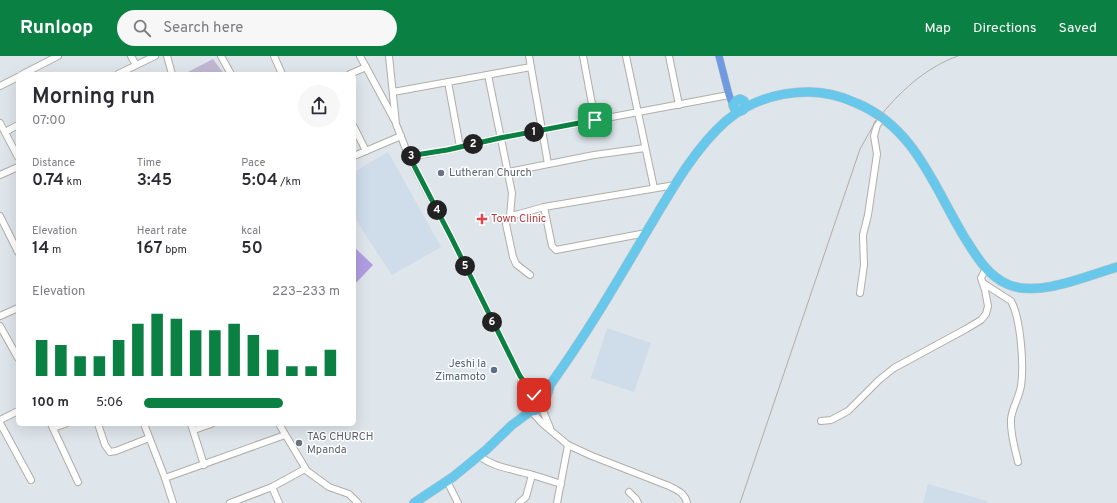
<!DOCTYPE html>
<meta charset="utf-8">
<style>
:root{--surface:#fff;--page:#f7f7f7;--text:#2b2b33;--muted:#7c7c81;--accent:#0b8043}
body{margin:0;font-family:Overpass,sans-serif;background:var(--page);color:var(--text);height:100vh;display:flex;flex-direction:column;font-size:15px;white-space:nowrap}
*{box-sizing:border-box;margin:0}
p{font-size:13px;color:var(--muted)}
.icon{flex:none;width:22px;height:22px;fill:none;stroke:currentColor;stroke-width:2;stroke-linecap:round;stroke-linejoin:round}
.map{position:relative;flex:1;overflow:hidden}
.panel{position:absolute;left:16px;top:16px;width:340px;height:354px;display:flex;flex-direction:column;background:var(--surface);border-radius:6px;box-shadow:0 4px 16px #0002}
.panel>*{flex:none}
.pin{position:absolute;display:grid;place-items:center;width:34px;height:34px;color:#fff;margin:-17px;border-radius:8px;box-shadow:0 2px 6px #0006}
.km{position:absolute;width:20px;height:20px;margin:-10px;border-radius:50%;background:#222;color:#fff;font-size:11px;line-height:20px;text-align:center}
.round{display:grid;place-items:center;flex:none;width:42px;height:42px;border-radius:21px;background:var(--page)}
.headline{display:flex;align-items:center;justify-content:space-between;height:68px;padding:0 16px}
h1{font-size:22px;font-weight:600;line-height:30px}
.stats{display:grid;grid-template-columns:repeat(3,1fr);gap:6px;height:68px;padding:4px 16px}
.stats div{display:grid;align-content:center}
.stats b{font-size:17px;font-weight:600}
.stats small{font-size:11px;font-weight:400}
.stats p{font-size:11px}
.chart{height:112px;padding:8px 16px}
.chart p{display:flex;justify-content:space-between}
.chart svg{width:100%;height:72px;margin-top:4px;stroke:var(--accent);stroke-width:6}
ul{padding:0 16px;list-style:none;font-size:13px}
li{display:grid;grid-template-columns:64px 48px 1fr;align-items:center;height:30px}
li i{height:10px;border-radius:5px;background:var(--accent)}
header{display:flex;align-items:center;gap:24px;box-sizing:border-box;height:56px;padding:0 20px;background:var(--accent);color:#fff}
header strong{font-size:19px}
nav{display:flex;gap:22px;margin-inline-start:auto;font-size:14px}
.search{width:280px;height:36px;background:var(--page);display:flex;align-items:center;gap:10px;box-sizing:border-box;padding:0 14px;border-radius:22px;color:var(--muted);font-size:15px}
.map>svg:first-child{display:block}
.education{fill:#cfdcea}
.cemetery{fill:#c1b7d3}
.pitch{fill:#b09de1}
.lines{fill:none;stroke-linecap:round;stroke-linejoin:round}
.minor-casing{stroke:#b1aea7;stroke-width:8}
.major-casing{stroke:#c3c3c3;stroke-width:8}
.highway-casing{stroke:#c3c3c3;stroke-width:10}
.minor{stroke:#fff;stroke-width:6}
.major{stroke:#6d9ae1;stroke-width:7}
.highway{stroke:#67c8ec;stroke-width:9}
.rail{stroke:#b2ada1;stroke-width:1}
.route-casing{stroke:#fff;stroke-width:8}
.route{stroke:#0b8043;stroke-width:5}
.worship-dot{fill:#6b7280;stroke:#fff;stroke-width:1.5}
.health-dot{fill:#e0444e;stroke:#fff;stroke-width:1.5}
.service-dot{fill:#5c6f8a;stroke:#fff;stroke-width:1.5}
.labels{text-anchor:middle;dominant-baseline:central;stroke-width:3;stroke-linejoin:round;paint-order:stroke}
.worship-label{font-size:11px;fill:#5b616d;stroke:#fff;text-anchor:start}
.health-label{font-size:11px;fill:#be3a42;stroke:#fff;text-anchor:start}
.service-label{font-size:11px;fill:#4e5e75;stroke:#fff;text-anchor:end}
</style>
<header>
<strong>Runloop</strong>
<div class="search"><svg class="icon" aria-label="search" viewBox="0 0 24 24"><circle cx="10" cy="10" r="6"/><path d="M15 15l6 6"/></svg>Search here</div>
<nav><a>Map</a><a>Directions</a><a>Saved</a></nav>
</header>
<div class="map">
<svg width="1117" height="447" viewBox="0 0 1117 447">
<rect width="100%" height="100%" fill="#dee5eb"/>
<g class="education">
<path d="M 388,96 L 441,191 L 392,219 L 354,161 L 354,116 Z"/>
<path d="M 607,272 L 651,287 L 634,336 L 591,322 Z"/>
<path d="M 928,428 L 987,445 L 987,447 L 923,447 Z"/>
</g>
<path class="cemetery" d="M 213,3 L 224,18 L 184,18 Z"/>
<path class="pitch" d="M 354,191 L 373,209 L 354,229 Z"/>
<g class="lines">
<defs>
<g id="minor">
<path d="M 131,0 L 136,9"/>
<path d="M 167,0 L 172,18"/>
<path d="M 221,0 L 231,18"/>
<path d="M 274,0 L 282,18"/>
<path d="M 360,0 L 395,65"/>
<path d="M 389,0 L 396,68 L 409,101 L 451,181 L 520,320 L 534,339"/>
<path d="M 529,0 L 548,108"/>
<path d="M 583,0 L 595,64"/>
<path d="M 626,0 L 654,132"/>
<path d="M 669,0 L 679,49"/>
<path d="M 23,18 L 58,0"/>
<path d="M 118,18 L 155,0"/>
<path d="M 350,18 L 366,11"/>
<path d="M 488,19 L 512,137 L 510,160 L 506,168 L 513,201 L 516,208 L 530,219"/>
<path d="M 448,26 L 460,91"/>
<path d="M 0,30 L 18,21"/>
<path d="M 393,36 L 531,11"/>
<path d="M 0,67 L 18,101"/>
<path d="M 354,71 L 366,95"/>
<path d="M 5,76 L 18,69"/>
<path d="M 354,100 L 401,80"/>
<path d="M 409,101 L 447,94 L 500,82 L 729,39"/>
<path d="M 508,116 L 594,99 L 645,92"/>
<path d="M 0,119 L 18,111"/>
<path d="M 544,151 L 552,190 L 556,194 L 646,177"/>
<path d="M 0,160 L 18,196"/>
<path d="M 510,160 L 519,158 L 544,151 L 675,129"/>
<path d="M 983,227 L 1011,245 C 1021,263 1024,310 1021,330 C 1019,342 1012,352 1011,363 C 1010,378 1015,392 1018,406"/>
<path d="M 860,237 L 864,209 L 863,179 L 868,159 L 877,98 L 874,80 L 877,69 L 883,61"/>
<path d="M 0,260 L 18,252"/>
<path d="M 0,270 L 18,302"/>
<path d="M 521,323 L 525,345"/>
<path d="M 541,350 L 550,372"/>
<path d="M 531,355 L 543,368 L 568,389 L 592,400 L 669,430 C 677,434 685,437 687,447"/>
<path d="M 0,364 L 18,355"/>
<path d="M 821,365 L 831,364 L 848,355 L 879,324 L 894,312 L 966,273 L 981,264 L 986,258 L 988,250 L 985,234 L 981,222 L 986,212"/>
<path d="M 0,367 L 31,424"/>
<path d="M 51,368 L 78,426"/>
<path d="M 98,368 L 105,389 L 110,396 L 116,395 L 149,382"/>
<path d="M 144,368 L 165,422 L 173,447"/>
<path d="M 191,368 L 204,409"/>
<path d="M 279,368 L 307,415 L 329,431 L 349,438 L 358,447"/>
<path d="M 53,372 L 65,368"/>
<path d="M 194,374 L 211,368"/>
<path d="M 479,400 C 494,411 507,412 525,417 C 537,420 549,424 561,428"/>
<path d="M 165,422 L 285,379"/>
<path d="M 447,425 L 458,447"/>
<path d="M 272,431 L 279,447"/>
<path d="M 629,436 L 636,443 L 638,447"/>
<path d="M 230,447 L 272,431 L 305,413"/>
<path d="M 519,447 L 526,441 L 532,419"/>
<path d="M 557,447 L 568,389"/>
</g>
<path id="major" d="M 719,0 L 729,39 L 733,49"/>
<g id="highway">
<path d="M 741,55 C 737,55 734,53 733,49 L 736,45 L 740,43 L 744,45 L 745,49 L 743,54"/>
<path d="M 531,355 L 526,351 C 523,338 539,334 542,348"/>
<path d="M 414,447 L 453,421 L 486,394 L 512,369 L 531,355 C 542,356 548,338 550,329 C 587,278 618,224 650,170 C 671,135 695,92 726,65 C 750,45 778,36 809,36 C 826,36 841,40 856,47 C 917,72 935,135 968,187 C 978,203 989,220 1007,228 C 1037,242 1086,220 1117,211"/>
</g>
</defs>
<use href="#minor" class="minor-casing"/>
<use href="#major" class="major-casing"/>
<use href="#highway" class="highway-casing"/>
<use href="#minor" class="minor"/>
<use href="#major" class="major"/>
<use href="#highway" class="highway"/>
<path class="rail" d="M 740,447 L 860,93 C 866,83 871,72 878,63 C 898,37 926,11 958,0"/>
</g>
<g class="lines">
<defs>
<path id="route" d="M 534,339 L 520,320 L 451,181 L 409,100 L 447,94 L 500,82 L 595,64"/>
</defs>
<use href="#route" class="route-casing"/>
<use href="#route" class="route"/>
</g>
<g class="worship-dot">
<circle cx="441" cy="117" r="4"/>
<circle cx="299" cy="387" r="4"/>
</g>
<path class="health-dot" d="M480 157h4v4h4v4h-4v4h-4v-4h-4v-4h4z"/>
<circle class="service-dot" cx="494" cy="314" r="4"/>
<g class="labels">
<g class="worship-label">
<text x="449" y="117">Lutheran Church</text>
<text x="307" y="381">TAG CHURCH<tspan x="307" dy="13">Mpanda</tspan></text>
</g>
<g class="health-label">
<text x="491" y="163">Town Clinic</text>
</g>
<g class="service-label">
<text x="486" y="308">Jeshi la<tspan x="486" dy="13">Zimamoto</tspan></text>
</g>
</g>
</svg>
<div class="pin" style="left:595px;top:64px;background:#1e9e55"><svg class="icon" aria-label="arrive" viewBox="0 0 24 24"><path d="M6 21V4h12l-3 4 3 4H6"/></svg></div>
<div class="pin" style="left:534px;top:339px;background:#d93025"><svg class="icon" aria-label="check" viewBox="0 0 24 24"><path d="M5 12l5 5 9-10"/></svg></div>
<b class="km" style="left:534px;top:76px">1</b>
<b class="km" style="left:473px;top:88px">2</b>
<b class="km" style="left:411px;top:100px">3</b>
<b class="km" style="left:437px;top:154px">4</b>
<b class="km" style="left:465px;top:210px">5</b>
<b class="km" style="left:492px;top:266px">6</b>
<section class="panel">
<div class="headline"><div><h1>Morning run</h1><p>07:00</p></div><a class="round"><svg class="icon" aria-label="share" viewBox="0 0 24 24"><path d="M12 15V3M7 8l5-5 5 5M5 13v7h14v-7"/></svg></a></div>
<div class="stats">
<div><p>Distance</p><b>0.74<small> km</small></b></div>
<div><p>Time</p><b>3:45</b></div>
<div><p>Pace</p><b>5:04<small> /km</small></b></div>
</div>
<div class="stats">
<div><p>Elevation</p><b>14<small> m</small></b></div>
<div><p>Heart rate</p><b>167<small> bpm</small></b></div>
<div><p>kcal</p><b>50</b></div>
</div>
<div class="chart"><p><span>Elevation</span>223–233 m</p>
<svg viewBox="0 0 160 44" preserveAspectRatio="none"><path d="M5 44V22M15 44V25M25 44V32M35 44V32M45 44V22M55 44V12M65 44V6M75 44V9M85 44V16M95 44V16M105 44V12M115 44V19M125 44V28M135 44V38M145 44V38M155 44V28"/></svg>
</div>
<ul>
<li><b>100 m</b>5:06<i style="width:71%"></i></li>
</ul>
</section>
</div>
